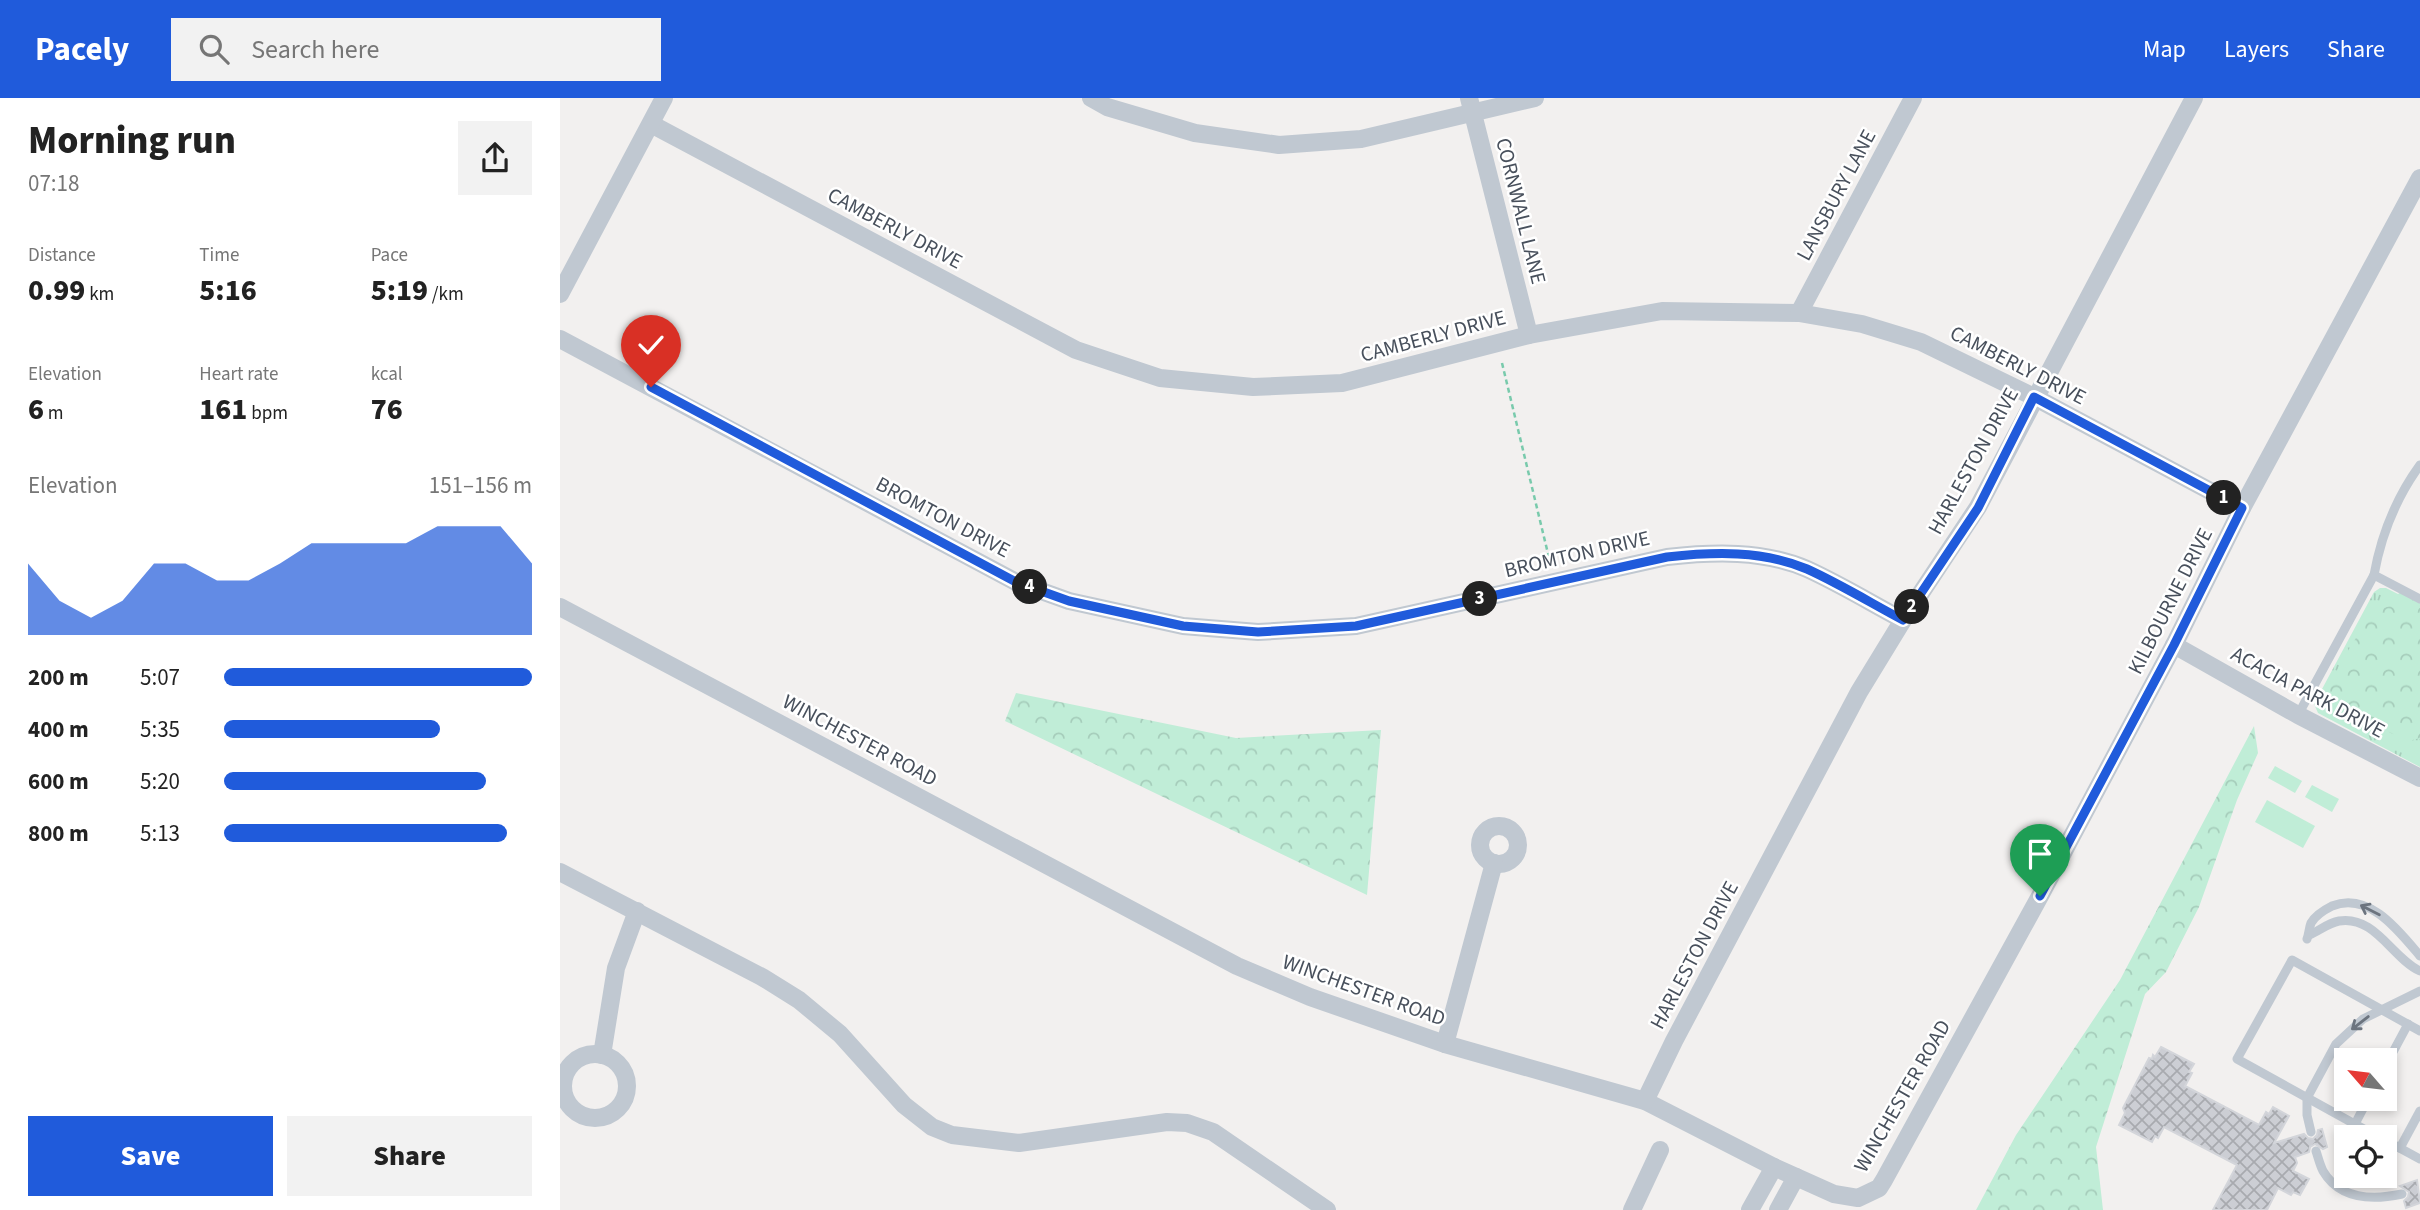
<!DOCTYPE html>
<meta charset="utf-8">
<style>
:root{--surface:#fff;--page:#f2f2f2;--text:#222;--muted:#767676;--accent:#205bdb}
body{margin:0;font-family:"Source Sans 3",sans-serif;background:var(--page);color:var(--text);height:100vh;display:flex;flex-direction:column;font-size:26px;white-space:nowrap}
*{box-sizing:border-box;margin:0}
p{font-size:23px;color:var(--muted)}
.icon{flex:none;width:38px;height:38px;fill:none;stroke:currentColor;stroke-width:2;stroke-linecap:round;stroke-linejoin:round}
.map{position:relative;flex:1;overflow:hidden}
.details{display:flex;flex-direction:column;background:var(--surface);width:560px}
.details>*{flex:none}
.needle{width:46px;rotate:298deg}
.tools{position:absolute;left:1774px;top:950px;display:grid;gap:14px}
.tools a{display:grid;place-items:center;width:63px;height:63px;border-radius:0px;background:var(--surface);box-shadow:0 4px 10px #0003;font-size:35px}
.pin{position:absolute;display:grid;place-items:center;width:60px;height:60px;color:#fff;margin:-72px -30px;border-radius:50% 50% 50% 0;rotate:-45deg;box-shadow:0 0 7px #0007}
.pin .icon{rotate:45deg}
.km{position:absolute;width:35px;height:35px;margin:-18px;border-radius:50%;background:#222;color:#fff;font-size:19px;line-height:35px;text-align:center}
.round{display:grid;place-items:center;flex:none;width:74px;height:74px;border-radius:0px;background:var(--page)}
.headline{display:flex;align-items:center;justify-content:space-between;height:119px;padding:0 28px}
h1{font-size:38px;font-weight:800;line-height:52px}
.stats{display:grid;grid-template-columns:repeat(3,1fr);gap:10px;height:119px;padding:7px 28px}
.stats div{display:grid;align-content:center}
.stats b{font-size:30px;font-weight:800}
.stats small{font-size:19px;font-weight:400}
.stats p{font-size:19px}
.chart{height:196px;padding:14px 28px}
.chart p{display:flex;justify-content:space-between}
.chart svg{width:100%;height:126px;margin-top:7px;fill:var(--accent);opacity:.7}
.button{display:flex;gap:14px;margin-top:auto;padding:14px 28px}
.button a{flex:1;height:80px;border-radius:0px;background:var(--accent);color:#fff;font-size:28px;font-weight:800;line-height:80px;text-align:center}
.button a+a{background:var(--page);color:var(--text)}
ul{padding:0 28px;list-style:none;font-size:23px}
li{display:grid;grid-template-columns:112px 84px 1fr;align-items:center;height:52px}
li i{height:18px;border-radius:9px;background:var(--accent)}
header{display:flex;align-items:center;gap:42px;box-sizing:border-box;height:98px;padding:0 35px;background:var(--accent);color:#fff}
header strong{font-size:33px}
nav{display:flex;gap:38px;margin-inline-start:auto;font-size:24px}
.search{width:490px;height:63px;background:var(--page);display:flex;align-items:center;gap:18px;box-sizing:border-box;padding:0 24px;border-radius:0px;color:var(--muted);font-size:26px}
main{display:flex;flex:1;min-height:0}
.map>svg:first-child{display:block}
.grass{fill:url(#grass-tufts)}
.forest{fill:url(#forest-crowns)}
.park{fill:#c0edd7}
.building{fill:url(#building-cross-hatch);stroke:#d3d5da;stroke-width:2}
.lines{fill:none;stroke-linecap:round;stroke-linejoin:round}
.path{stroke:#79caac;stroke-width:2.5;stroke-dasharray:5 3.5;stroke-linecap:butt}
.lane{stroke:#c0c8d1;stroke-width:9}
.street{stroke:#c0c8d1;stroke-width:18}
.oneway{stroke:#6c747f}
.route-casing{stroke:#fff;stroke-width:14}
.route{stroke:#205bdb;stroke-width:9}
.labels{text-anchor:middle;dominant-baseline:central;stroke-width:5;stroke-linejoin:round;paint-order:stroke}
.street-label{font-size:21px;fill:#48505c;stroke:#fff}
</style>
<header>
<strong>Pacely</strong>
<div class="search"><svg class="icon" aria-label="search" viewBox="0 0 24 24"><circle cx="10" cy="10" r="6"/><path d="M15 15l6 6"/></svg>Search here</div>
<nav><a>Map</a><a>Layers</a><a>Share</a></nav>
</header>
<main>
<section class="details">
<div class="headline"><div><h1>Morning run</h1><p>07:18</p></div><a class="round"><svg class="icon" aria-label="share" viewBox="0 0 24 24"><path d="M12 15V3M7 8l5-5 5 5M5 13v7h14v-7"/></svg></a></div>
<div class="stats">
<div><p>Distance</p><b>0.99<small> km</small></b></div>
<div><p>Time</p><b>5:16</b></div>
<div><p>Pace</p><b>5:19<small> /km</small></b></div>
</div>
<div class="stats">
<div><p>Elevation</p><b>6<small> m</small></b></div>
<div><p>Heart rate</p><b>161<small> bpm</small></b></div>
<div><p>kcal</p><b>76</b></div>
</div>
<div class="chart"><p><span>Elevation</span>151–156 m</p>
<svg viewBox="0 0 160 44" preserveAspectRatio="none"><path d="M0 44V19L10 32L20 38L30 32L40 19L50 19L60 25L70 25L80 19L90 12L100 12L110 12L120 12L130 6L140 6L150 6L160 19V44z"/></svg>
</div>
<ul>
<li><b>200 m</b>5:07<i style="width:100%"></i></li>
<li><b>400 m</b>5:35<i style="width:70%"></i></li>
<li><b>600 m</b>5:20<i style="width:85%"></i></li>
<li><b>800 m</b>5:13<i style="width:92%"></i></li>
</ul>
<div class="button"><a>Save</a><a>Share</a></div>
</section>
<div class="map">
<svg width="1860" height="1112" viewBox="0 0 1860 1112">
<defs>
<pattern id="grass-tufts" width="24" height="20" patternUnits="userSpaceOnUse" patternTransform="scale(1.75)"><rect width="24" height="20" fill="#c0edd7"/><path d="M3 7l-1-3M5 7V3M7 7l1-3M15 17l-1-3M17 17v-4M19 17l1-3" fill="none" stroke="#a6cdbb"/></pattern>
<pattern id="forest-crowns" width="20" height="18" patternUnits="userSpaceOnUse" patternTransform="scale(1.75)"><rect width="20" height="18" fill="#c0edd7"/><path d="M2 6a3 3 0 1 1 6 0M12 15a3 3 0 1 1 6 0" fill="none" stroke="#a6cdbb"/></pattern>
<pattern id="building-cross-hatch" width="8" height="8" patternUnits="userSpaceOnUse" patternTransform="scale(1.75)"><rect width="8" height="8" fill="#ccced4"/><path d="M0 0l8 8M0 8l8-8" fill="none" stroke="#a8aaaf"/></pattern>
</defs>
<rect width="100%" height="100%" fill="#f2f0ef"/>
<path class="grass" d="M 1820,490 L 1826,490 L 1838,496 L 1841,494 L 1860,504 L 1860,669 L 1758,615 L 1754,606 L 1814,494 Z"/>
<g class="forest">
<path d="M 1841,506 L 1860,510 L 1860,640 L 1849,643 L 1763,605 C 1769,584 1799,529 1816,515 C 1822,509 1833,507 1841,506 Z"/>
<path d="M 456,595 L 676,640 L 821,632 L 807,797 L 445,623 Z"/>
<path d="M 1694,628 L 1698,655 L 1677,702 L 1639,809 L 1606,874 L 1585,896 L 1536,1049 L 1543,1112 L 1416,1112 L 1456,1037 L 1560,882 Z"/>
</g>
<g class="park">
<path d="M 1715,668 L 1742,683 L 1735,695 L 1708,680 Z"/>
<path d="M 1752,687 L 1779,701 L 1772,714 L 1745,699 Z"/>
<path d="M 1707,702 L 1755,728 L 1743,750 L 1695,724 Z"/>
</g>
<g class="building">
<path d="M 1601,949 L 1634,966 L 1629,974 L 1632,975 L 1625,988 L 1699,1027 L 1706,1014 L 1709,1016 L 1713,1009 L 1729,1018 L 1714,1045 L 1744,1036 L 1748,1040 L 1753,1041 L 1757,1037 L 1758,1032 L 1762,1031 L 1767,1049 L 1763,1051 L 1755,1046 L 1750,1049 L 1749,1054 L 1735,1059 L 1737,1065 L 1733,1073 L 1749,1081 L 1740,1097 L 1733,1094 L 1731,1097 L 1718,1090 L 1707,1112 L 1653,1112 L 1677,1067 L 1604,1029 L 1598,1040 L 1595,1038 L 1592,1044 L 1559,1027 L 1565,1015 L 1563,1010 L 1589,960 L 1592,961 L 1593,957 L 1595,959 Z"/>
<path d="M 1857,1082 L 1860,1105 L 1846,1110 L 1844,1103 L 1848,1099 L 1849,1094 L 1840,1088 Z"/>
</g>
<g class="lines">
<path class="path" d="M 942,265 L 990,464"/>
<g class="lane">
<path d="M 1860,367 C 1836,400 1821,438 1814,477 L 1860,501"/>
<path d="M 1738,617 L 1814,477"/>
<path d="M 1749,837 C 1759,833 1768,825 1779,823 C 1815,817 1832,860 1860,873"/>
<path d="M 1747,841 C 1749,836 1749,830 1751,825 C 1755,818 1764,812 1772,808 C 1809,793 1839,833 1860,858"/>
<path d="M 1825,969 L 1848,926"/>
<path d="M 1795,1026 L 1808,1001"/>
<path d="M 1751,1034 L 1747,1017 L 1747,1000 L 1776,946 L 1803,921 L 1860,893"/>
<path d="M 1820,1040 L 1677,961 L 1732,862 L 1860,933"/>
<path d="M 1825,1042 L 1860,1061"/>
<path d="M 1840,1050 L 1860,1013"/>
<path d="M 1756,1053 C 1758,1059 1760,1067 1763,1073 C 1780,1102 1814,1102 1842,1096"/>
</g>
<g class="street">
<path d="M 531,0 L 547,9 L 635,35 L 719,47 L 801,41 L 975,0"/>
<path d="M 909,0 L 969,237"/>
<path d="M 91,26 L 516,252 L 600,280 L 693,289 L 782,285 L 969,237 L 1102,213 L 1239,215 L 1302,226 L 1361,244 L 1474,299 L 1682,410"/>
<path d="M 0,196 L 104,0"/>
<path d="M 1239,215 L 1353,0"/>
<path d="M 0,241 L 456,484 L 509,503 L 623,528 L 698,534 L 796,528 L 1107,459 C 1153,454 1203,452 1247,471 C 1280,486 1311,505 1343,522"/>
<path d="M 0,509 L 677,868 L 750,899 L 885,946 L 1085,1003 L 1214,1069 L 1274,1096 L 1298,1100 L 1319,1090 L 1324,1082 L 1480,798 L 1614,547 L 1682,410 L 1860,80"/>
<path d="M 1614,547 L 1738,617 L 1860,680"/>
<circle cx="939" cy="747" r="19"/>
<path d="M 0,774 L 202,879 L 239,902 L 280,936 L 344,1007 L 372,1029 L 392,1037 L 459,1045 L 607,1024 L 627,1025 L 653,1034 L 767,1112"/>
<path d="M 885,946 L 934,765"/>
<circle cx="35" cy="988" r="32"/>
<path d="M 42,957 L 56,870 L 77,813"/>
<path d="M 1085,1003 L 1114,943 L 1299,594 L 1343,522 L 1418,409 L 1634,0"/>
<path d="M 1072,1112 L 1100,1052"/>
<path d="M 1190,1112 L 1214,1069"/>
<path d="M 1218,1112 L 1236,1079"/>
</g>
</g>
<defs><path id="oneway-shaft" d="M-6 0H5M1.5-3L5.5 0L1.5 3" fill="none" stroke-width="1.6" stroke-linecap="round" stroke-linejoin="round" transform="scale(1.75)"/></defs>
<g class="oneway">
<use href="#oneway-shaft" transform="translate(1810 812) rotate(-153)"/>
<use href="#oneway-shaft" transform="translate(1800 925) rotate(142)"/>
</g>
<g class="lines">
<defs>
<path id="route" d="M 91,289 L 456,484 L 509,503 L 623,528 L 698,534 L 796,528 L 1107,459 C 1153,454 1203,452 1247,471 C 1280,486 1311,505 1343,522 L 1418,410 L 1474,299 L 1682,410 L 1614,547 L 1480,798"/>
</defs>
<use href="#route" class="route-casing"/>
<use href="#route" class="route"/>
</g>
<g class="labels">
<g class="street-label">
<text transform="translate(1276 97) rotate(-62)">LANSBURY LANE</text>
<text transform="translate(961 113) rotate(76)">CORNWALL LANE</text>
<text transform="translate(335 130) rotate(28)">CAMBERLY DRIVE</text>
<text transform="translate(873 238) rotate(-15)">CAMBERLY DRIVE</text>
<text transform="translate(1458 267) rotate(27)">CAMBERLY DRIVE</text>
<text transform="translate(1413 363) rotate(-61)">HARLESTON DRIVE</text>
<text transform="translate(383 419) rotate(28)">BROMTON DRIVE</text>
<text transform="translate(1017 456) rotate(-13)">BROMTON DRIVE</text>
<text transform="translate(1610 503) rotate(-63)">KILBOURNE DRIVE</text>
<text transform="translate(1748 594) rotate(28)">ACACIA PARK DRIVE</text>
<text transform="translate(300 642) rotate(28)">WINCHESTER ROAD</text>
<text transform="translate(1134 857) rotate(-62)">HARLESTON DRIVE</text>
<text transform="translate(804 892) rotate(20)">WINCHESTER ROAD</text>
<text transform="translate(1342 998) rotate(-60)">WINCHESTER ROAD</text>
</g>
</g>
</svg>
<div class="tools">
<a><svg class="needle" viewBox="-14 -14 28 28"><path d="M0-13l5 13h-10z" fill="#e53935"/><path d="M0 13l5-13h-10z" fill="#767676"/></svg></a>
<a><svg class="icon" aria-label="locate" viewBox="0 0 24 24"><circle cx="12" cy="12" r="6"/><path d="M12 2v4M12 18v4M2 12h4M18 12h4"/></svg></a>
</div>
<div class="pin" style="left:1480px;top:798px;background:#1e9e55"><svg class="icon" aria-label="arrive" viewBox="0 0 24 24"><path d="M6 21V4h12l-3 4 3 4H6"/></svg></div>
<div class="pin" style="left:91px;top:289px;background:#d93025"><svg class="icon" aria-label="check" viewBox="0 0 24 24"><path d="M5 12l5 5 9-10"/></svg></div>
<b class="km" style="left:1664px;top:400px">1</b>
<b class="km" style="left:1352px;top:509px">2</b>
<b class="km" style="left:920px;top:501px">3</b>
<b class="km" style="left:470px;top:489px">4</b>
</div>
</main>
